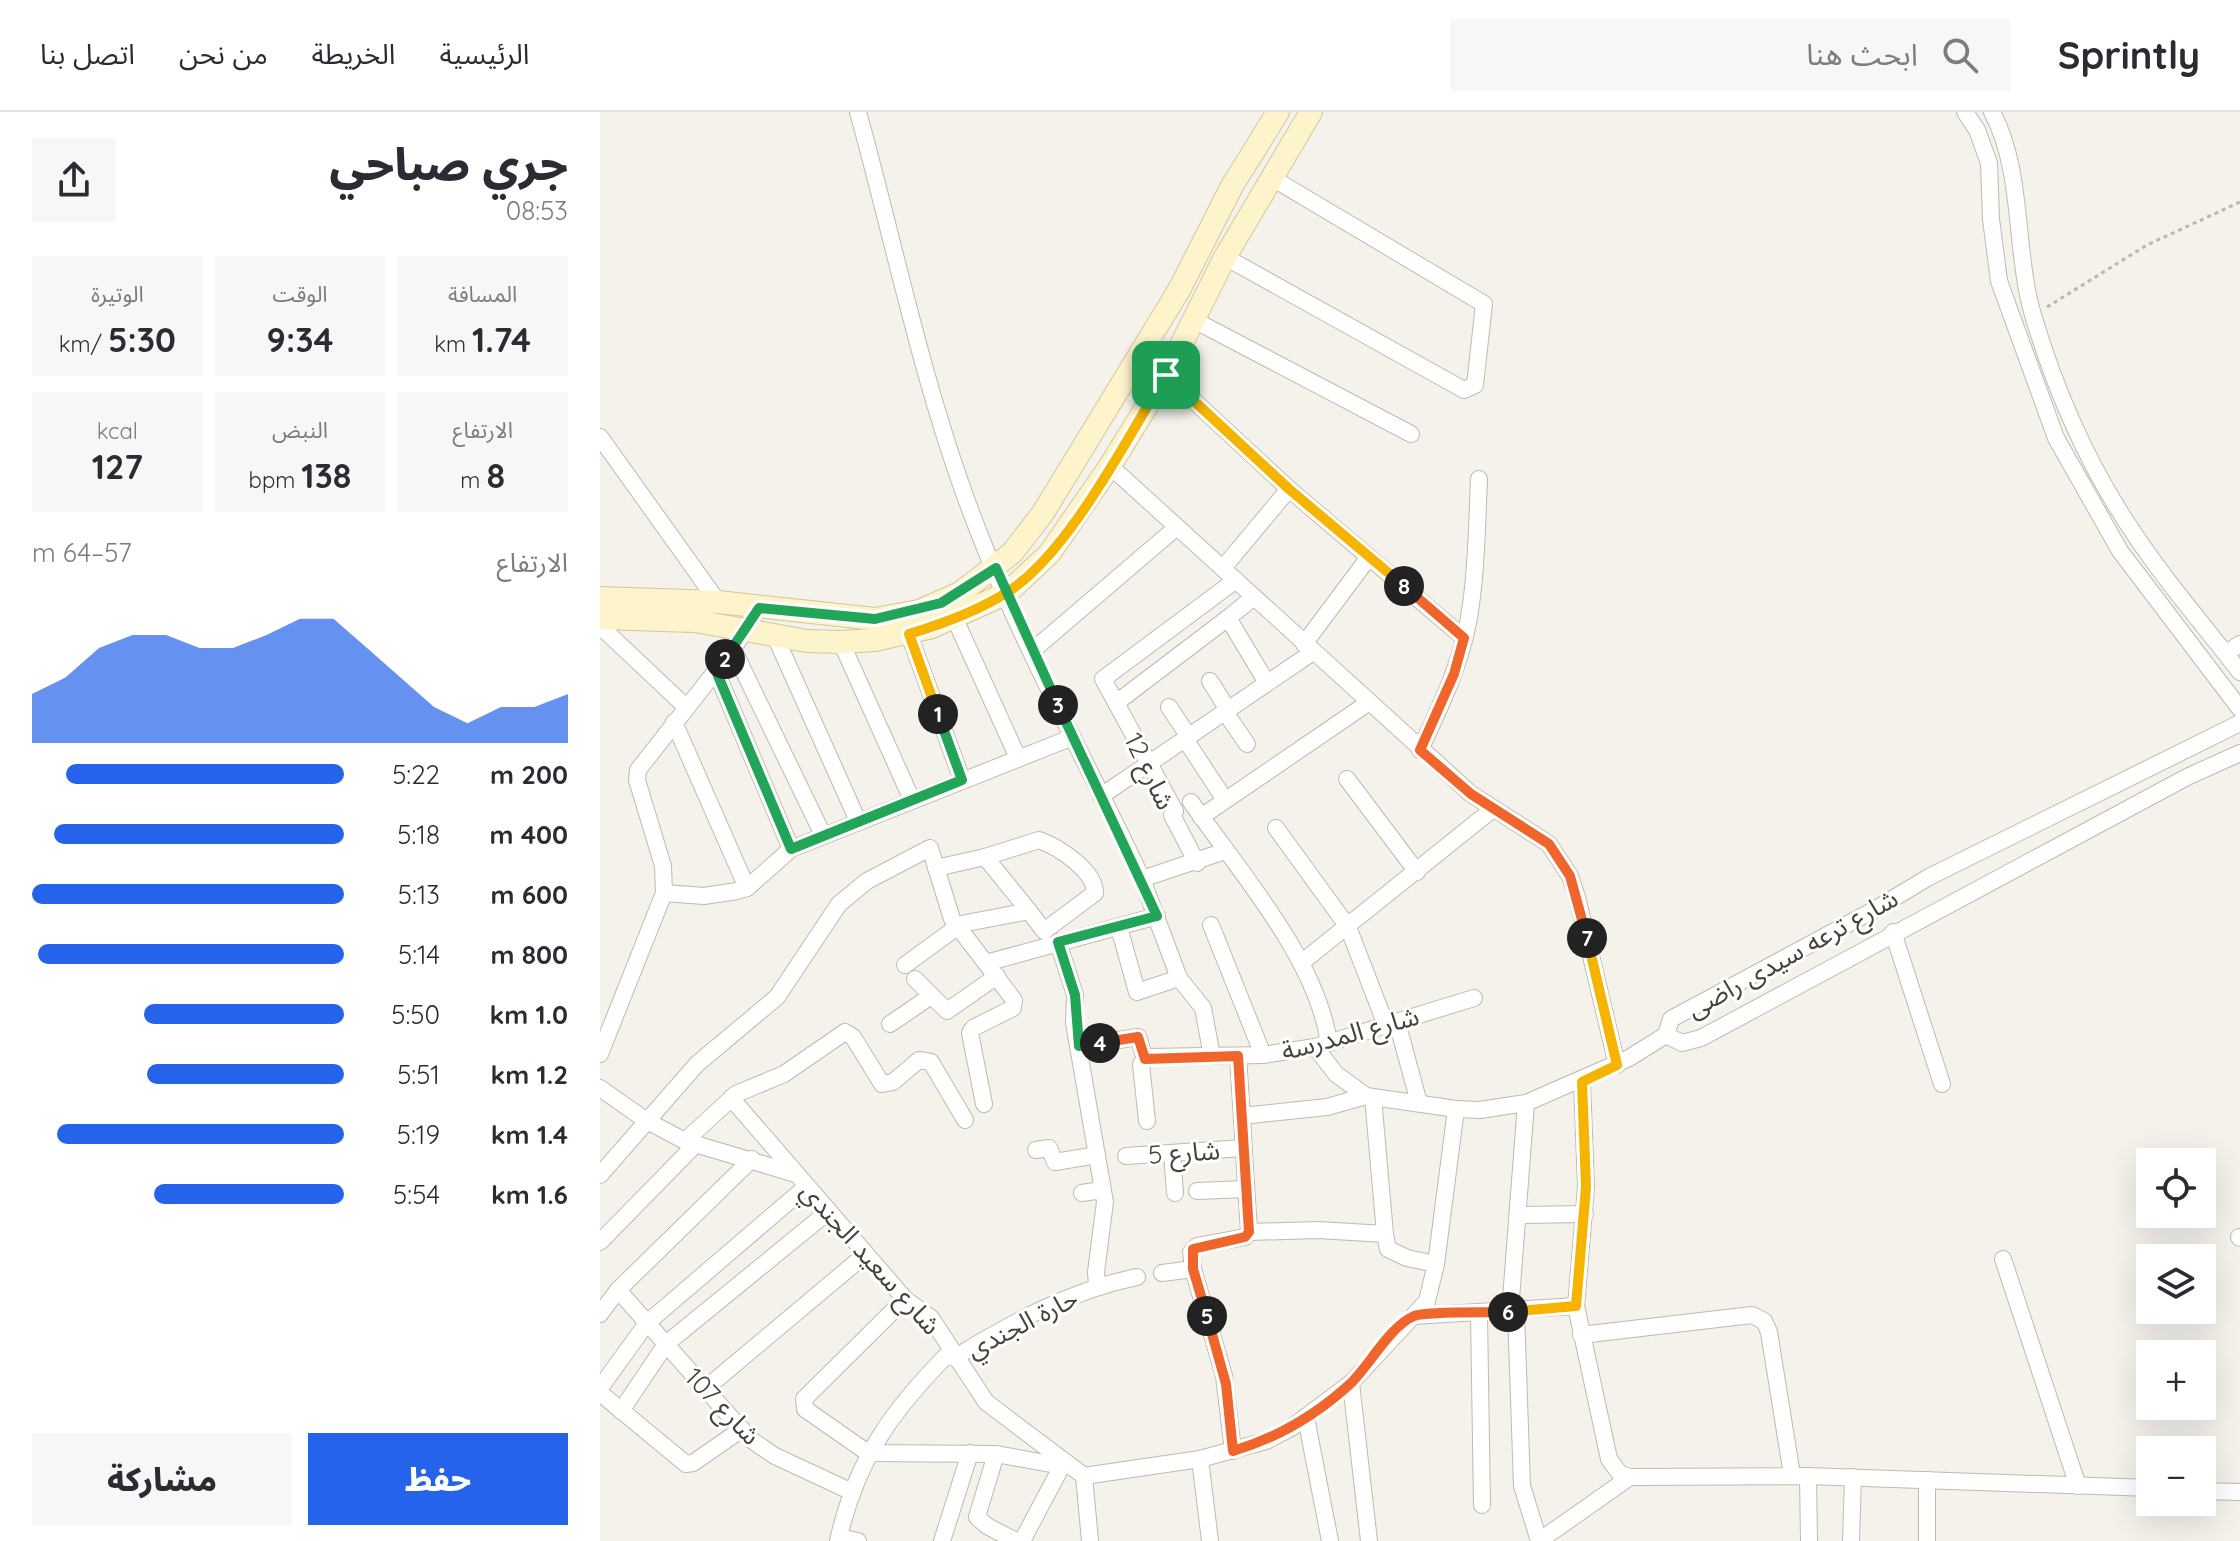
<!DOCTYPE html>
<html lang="ar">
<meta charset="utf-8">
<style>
:root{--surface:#fff;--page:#f7f7f7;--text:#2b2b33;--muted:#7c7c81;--line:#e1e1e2;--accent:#2563eb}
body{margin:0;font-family:Quicksand,"Noto Sans Arabic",sans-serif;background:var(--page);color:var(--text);direction:rtl;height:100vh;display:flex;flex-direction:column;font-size:30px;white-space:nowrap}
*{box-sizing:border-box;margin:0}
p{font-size:26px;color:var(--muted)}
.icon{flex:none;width:44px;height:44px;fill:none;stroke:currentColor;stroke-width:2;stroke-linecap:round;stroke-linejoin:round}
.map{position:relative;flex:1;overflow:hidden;direction:ltr}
.sheet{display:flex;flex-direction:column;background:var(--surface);width:600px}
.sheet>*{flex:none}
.buttons{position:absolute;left:1536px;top:1036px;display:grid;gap:16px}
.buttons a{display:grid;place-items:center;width:80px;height:80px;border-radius:0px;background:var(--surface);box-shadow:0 8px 32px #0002;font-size:40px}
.pin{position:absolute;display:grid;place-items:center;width:68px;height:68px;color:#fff;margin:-34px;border-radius:16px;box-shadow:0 4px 12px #0006}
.km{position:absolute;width:40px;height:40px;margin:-20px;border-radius:50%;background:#222;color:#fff;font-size:22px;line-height:40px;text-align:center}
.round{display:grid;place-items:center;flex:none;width:84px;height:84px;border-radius:0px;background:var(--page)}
.headline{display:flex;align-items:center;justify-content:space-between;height:136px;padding:0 32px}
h1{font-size:44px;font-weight:800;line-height:60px}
.stats{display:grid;grid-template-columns:repeat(3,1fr);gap:12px;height:136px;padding:8px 32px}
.stats div{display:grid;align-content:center;border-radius:0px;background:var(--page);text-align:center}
.stats b{font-size:34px;font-weight:800}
.stats small{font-size:22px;font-weight:400}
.stats p{font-size:22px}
.chart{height:224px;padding:16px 32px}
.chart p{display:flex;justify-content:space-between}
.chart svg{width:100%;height:144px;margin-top:8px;fill:var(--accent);opacity:.7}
.cta{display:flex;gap:16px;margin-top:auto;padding:16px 32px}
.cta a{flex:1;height:92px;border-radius:0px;background:var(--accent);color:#fff;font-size:32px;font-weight:800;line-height:92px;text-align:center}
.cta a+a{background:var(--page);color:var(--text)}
ul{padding:0 32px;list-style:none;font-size:26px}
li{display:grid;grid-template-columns:128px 96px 1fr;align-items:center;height:60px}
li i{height:20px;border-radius:10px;background:var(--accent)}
header{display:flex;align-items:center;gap:48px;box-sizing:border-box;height:112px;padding:0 40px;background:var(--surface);border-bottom:2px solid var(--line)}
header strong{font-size:38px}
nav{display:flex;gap:44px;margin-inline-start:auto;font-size:28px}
.search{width:560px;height:72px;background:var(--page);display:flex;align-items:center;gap:20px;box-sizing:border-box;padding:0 28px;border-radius:0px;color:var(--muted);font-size:30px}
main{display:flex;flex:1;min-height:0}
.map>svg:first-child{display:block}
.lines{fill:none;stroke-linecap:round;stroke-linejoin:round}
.street-casing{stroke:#c0baad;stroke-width:18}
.secondary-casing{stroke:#d3c79b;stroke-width:24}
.path{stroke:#c1b79e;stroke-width:3;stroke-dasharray:4 4;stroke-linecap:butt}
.street{stroke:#fff;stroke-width:16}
.secondary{stroke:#fdf4cc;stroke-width:22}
.split-1-casing{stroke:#fff;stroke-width:16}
.split-2-casing{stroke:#fff;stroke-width:16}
.split-3-casing{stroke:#fff;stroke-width:16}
.split-4-casing{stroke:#fff;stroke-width:16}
.split-5-casing{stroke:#fff;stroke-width:16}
.split-6-casing{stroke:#fff;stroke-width:16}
.split-7-casing{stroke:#fff;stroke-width:16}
.split-8-casing{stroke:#fff;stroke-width:16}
.split-9-casing{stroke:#fff;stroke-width:16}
.split-1{stroke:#f5b400;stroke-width:10}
.split-2{stroke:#22a559;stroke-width:10}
.split-3{stroke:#22a559;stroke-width:10}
.split-4{stroke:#22a559;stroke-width:10}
.split-5{stroke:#f0652b;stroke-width:10}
.split-6{stroke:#f0652b;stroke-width:10}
.split-7{stroke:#f5b400;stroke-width:10}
.split-8{stroke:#f0652b;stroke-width:10}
.split-9{stroke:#f5b400;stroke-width:10}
.labels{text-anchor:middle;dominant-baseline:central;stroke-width:6;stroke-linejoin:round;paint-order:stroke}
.street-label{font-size:26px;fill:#484338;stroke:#fff}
</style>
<header>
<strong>Sprintly</strong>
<div class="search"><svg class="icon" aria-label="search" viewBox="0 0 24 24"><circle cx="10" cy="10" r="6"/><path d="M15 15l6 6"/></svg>ابحث هنا</div>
<nav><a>الرئيسية</a><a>الخريطة</a><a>من نحن</a><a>اتصل بنا</a></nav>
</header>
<main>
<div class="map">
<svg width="1640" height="1429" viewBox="0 0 1640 1429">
<rect width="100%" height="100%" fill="#f4f2ea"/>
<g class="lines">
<defs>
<g id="street">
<path d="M 258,0 C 294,130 321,265 368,392 C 415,521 484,643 542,767 L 625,739"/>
<path d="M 1365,0 L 1377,18 L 1389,51 L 1391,107 L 1399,169 L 1456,326 L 1520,439 L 1640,597"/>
<path d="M 1392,0 C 1424,60 1414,138 1433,203 C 1455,277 1486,349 1529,414 C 1562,465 1603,512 1640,560"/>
<path d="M 625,145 L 864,278 L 875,273 L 884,192 L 672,66"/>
<path d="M 592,207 L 811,322"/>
<path d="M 566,263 L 689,377 L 864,526"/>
<path d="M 0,325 L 118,490"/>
<path d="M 510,354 L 871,682 L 949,732 L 970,764 L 977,785 L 1017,953"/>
<path d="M 623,456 L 689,377"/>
<path d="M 654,485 L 628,506 L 667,571"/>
<path d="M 355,507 L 418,646"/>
<path d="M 0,514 L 86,595"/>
<path d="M 309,522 L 362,668"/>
<path d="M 175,524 L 258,709"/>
<path d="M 241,530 L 312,688"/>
<path d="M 704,532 L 769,445"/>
<path d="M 133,537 L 223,723"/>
<path d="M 432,539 L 577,415"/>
<path d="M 1626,541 L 1640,532"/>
<path d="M 116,559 L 191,737"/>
<path d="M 610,569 L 628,598"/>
<path d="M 516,591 L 628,506"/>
<path d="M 569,595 L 589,625"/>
<path d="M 625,600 L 647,632"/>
<path d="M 74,610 L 147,776"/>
<path d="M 585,627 L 625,688"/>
<path d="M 820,638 C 842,591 865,544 871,492 C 877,451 877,408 879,367"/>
<path d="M 747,667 L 817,760"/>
<path d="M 501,684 L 713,540"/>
<path d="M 591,690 C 639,759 717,847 729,931"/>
<path d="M 601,705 L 768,591"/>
<path d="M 676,716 L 748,815 L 786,913"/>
<path d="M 597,751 L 572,703 L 575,699 L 503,567 L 636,468"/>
<path d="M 336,756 L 385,745 L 429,799"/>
<path d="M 542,767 L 579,866 L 603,896 L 612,944"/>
<path d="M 64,781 L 104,784 L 137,779 L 147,776 L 191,737 L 473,625"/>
<path d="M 356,813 L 429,799 L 444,819 L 495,781 C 495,758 458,735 439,728 L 385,745"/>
<path d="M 611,813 L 663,943"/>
<path d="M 519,815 L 537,880 L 579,866"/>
<path d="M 1293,820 L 1342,972"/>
<path d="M 458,830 L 475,883 L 474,911 L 505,1090 L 496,1160 L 497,1173"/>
<path d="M 386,851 L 557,804"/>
<path d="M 701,851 L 893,697"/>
<path d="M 305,853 L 357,815"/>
<path d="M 315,867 L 347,899 L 397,864"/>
<path d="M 797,910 L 819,991"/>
<path d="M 290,912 L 331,884"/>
<path d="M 1066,923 L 1082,931 L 1101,926 L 1587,665 L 1640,641"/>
<path d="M 479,934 L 538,925 L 545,947"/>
<path d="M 715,935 L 736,962 L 766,984"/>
<path d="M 0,942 L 64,781 L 63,754 L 37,668 L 38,658 L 133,537 L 159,496"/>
<path d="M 638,944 L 649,1120"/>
<path d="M 0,976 L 47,1009 L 85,1029 L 196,1062"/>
<path d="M 773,985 L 785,1122"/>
<path d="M 131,986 L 305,1187 L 331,1206 L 386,1290 L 484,1364"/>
<path d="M 642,1004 L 727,995 L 766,984 L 856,997 L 880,998 L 926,991 L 1029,946 L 1066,923 L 1071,907 L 1274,798 L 1329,765 L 1640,611"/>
<path d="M 547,1009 L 541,952 L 547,945 L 663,943 L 715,935 L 874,886"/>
<path d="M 85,1029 L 136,982 L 184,962 L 245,920 L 253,925 L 282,972 L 293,970 L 319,948 L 331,950 L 365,1008"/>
<path d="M 436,1038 L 449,1036 L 455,1050 L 497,1043"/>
<path d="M 572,1041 L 575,1081"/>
<path d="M 526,1044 L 643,1036"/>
<path d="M 0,1063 L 97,952 L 177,885 L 239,792 L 267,769 L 330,736 L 352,807 L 414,888 L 413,896 L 373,916 L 370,921 L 384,992"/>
<path d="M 597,1079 L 646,1077"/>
<path d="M 482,1081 L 502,1078"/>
<path d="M 918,1103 L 985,1102"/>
<path d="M 1639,1125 L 1640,1126"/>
<path d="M 0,1130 L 96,1032"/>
<path d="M 1403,1147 L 1478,1374"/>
<path d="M 593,1157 L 624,1264 L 633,1339"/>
<path d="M 562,1161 L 593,1157 L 591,1140 L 597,1134 L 645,1125 L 649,1120 L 718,1118 L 785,1122 L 788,1137 L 807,1146 L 836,1152"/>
<path d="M 18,1178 L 150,1327 L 175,1344 L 250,1379"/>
<path d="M 305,1187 L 204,1287 L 205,1297 L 268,1341 L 396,1342 L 451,1352 L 464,1350"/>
<path d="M 976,1194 L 986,1075 L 982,970"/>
<path d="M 910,1200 L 926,991"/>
<path d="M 916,1200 L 922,1374 L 939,1429"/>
<path d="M 0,1202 L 18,1178 L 152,1047"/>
<path d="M 879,1202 L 882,1393"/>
<path d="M 814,1204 L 976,1194 L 1009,1347 L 1020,1362 L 1030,1365 L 1208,1364 L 1550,1376"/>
<path d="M 981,1223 L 1152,1203 L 1164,1209 L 1169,1220 L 1192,1363"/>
<path d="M 354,1246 C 413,1210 469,1179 537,1165"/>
<path d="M 751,1271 L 769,1429"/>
<path d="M 0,1276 L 47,1211 L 207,1074"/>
<path d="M 105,1277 L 266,1142"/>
<path d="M 0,1281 L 86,1352 L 93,1351 L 142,1317"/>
<path d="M 21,1299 L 66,1232 L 229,1099"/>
<path d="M 706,1306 L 730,1429"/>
<path d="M 396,1342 L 377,1405 L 387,1414 L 416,1429"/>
<path d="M 600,1347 L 610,1429"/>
<path d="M 484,1364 L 600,1347 L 666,1329 L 691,1316 L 751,1271 L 827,1189 L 836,1152 L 856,997"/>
<path d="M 484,1364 L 490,1429"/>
<path d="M 1208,1364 L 1209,1429"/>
<path d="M 1602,1379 L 1640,1380"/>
<path d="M 239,1425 L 258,1429"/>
<path d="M 238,1429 C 256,1348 292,1298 350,1240"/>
<path d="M 342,1429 L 370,1341"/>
<path d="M 422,1429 L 464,1350"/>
<path d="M 939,1429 L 1030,1365"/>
<path d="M 1251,1429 L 1253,1365"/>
<path d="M 1327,1429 L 1327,1368"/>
</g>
<g id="secondary">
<path d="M 0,486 L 118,490 L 275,507 L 319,499 L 360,481 L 412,441 L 443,401 L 579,178 L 632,74 L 678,0"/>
<path d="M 0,506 L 95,509 L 207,529 L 241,530 L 275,528 L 332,515 L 407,481 L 449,442 L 510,354 L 566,263 L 625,145 L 711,0"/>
</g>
</defs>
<use href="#street" class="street-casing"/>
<use href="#secondary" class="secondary-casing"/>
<path class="path" d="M 1447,195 L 1547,133 L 1640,90"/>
<use href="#street" class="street"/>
<use href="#secondary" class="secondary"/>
</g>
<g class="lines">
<defs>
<path id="split-1" d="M 338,602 L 309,522 C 342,512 376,500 406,481 C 468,443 527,326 566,263"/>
<path id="split-2" d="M 125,547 L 116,559 L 191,737 L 362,668 L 338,602"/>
<path id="split-3" d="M 125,547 L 159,496 L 275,507 L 341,491 L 396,456 L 458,593"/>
<path id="split-4" d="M 458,593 L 557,804 L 458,830 L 475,883 L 479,934 L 500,931"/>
<path id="split-5" d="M 500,931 L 538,925 L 545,947 L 638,944 L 649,1120 L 645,1125 L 593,1137 L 593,1157 L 607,1204"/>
<path id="split-6" d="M 607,1204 L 626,1272 L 633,1339 C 677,1326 715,1304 750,1272 C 769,1254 790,1214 814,1204 C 829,1199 888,1201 908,1200"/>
<path id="split-7" d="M 908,1200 L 976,1194 L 986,1075 L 982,970 L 1017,953 L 987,826"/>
<path id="split-8" d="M 804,474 L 864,526 L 854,562 L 820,638 L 871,682 L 949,732 L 970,764 L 987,826"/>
<path id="split-9" d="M 566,263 L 689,377 L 804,474"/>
</defs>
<use href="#split-1" class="split-1-casing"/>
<use href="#split-2" class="split-2-casing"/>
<use href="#split-3" class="split-3-casing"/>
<use href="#split-4" class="split-4-casing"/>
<use href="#split-5" class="split-5-casing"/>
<use href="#split-6" class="split-6-casing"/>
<use href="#split-7" class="split-7-casing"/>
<use href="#split-8" class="split-8-casing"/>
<use href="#split-9" class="split-9-casing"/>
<use href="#split-1" class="split-1"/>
<use href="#split-2" class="split-2"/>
<use href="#split-3" class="split-3"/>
<use href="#split-4" class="split-4"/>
<use href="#split-5" class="split-5"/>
<use href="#split-6" class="split-6"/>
<use href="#split-7" class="split-7"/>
<use href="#split-8" class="split-8"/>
<use href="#split-9" class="split-9"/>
</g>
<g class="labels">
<g class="street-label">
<text transform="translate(550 659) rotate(64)">شارع 12</text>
<text transform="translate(1192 841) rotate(-29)">شارع ترعه سيدى راضى</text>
<text transform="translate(750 921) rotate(-15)">شارع المدرسة</text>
<text transform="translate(584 1040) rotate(-4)">شارع 5</text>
<text transform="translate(271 1146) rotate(48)">شارع سعيد الجندي</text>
<text transform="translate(422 1211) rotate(-27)">حارة الجندي</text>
<text transform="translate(123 1294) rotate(46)">شارع 107</text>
</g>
</g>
</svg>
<div class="buttons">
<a><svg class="icon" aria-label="locate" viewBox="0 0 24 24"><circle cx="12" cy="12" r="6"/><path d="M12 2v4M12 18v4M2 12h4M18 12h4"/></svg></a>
<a><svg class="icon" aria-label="layers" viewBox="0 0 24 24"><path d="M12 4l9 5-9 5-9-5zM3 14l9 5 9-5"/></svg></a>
<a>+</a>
<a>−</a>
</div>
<div class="pin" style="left:566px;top:263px;background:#1e9e55"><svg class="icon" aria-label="arrive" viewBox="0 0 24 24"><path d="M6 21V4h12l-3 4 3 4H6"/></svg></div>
<b class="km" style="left:338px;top:602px">1</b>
<b class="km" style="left:125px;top:547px">2</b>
<b class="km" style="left:458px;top:593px">3</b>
<b class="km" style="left:500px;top:931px">4</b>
<b class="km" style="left:607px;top:1204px">5</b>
<b class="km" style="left:908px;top:1200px">6</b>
<b class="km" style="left:987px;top:826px">7</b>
<b class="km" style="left:804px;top:474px">8</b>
</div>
<section class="sheet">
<div class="headline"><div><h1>جري صباحي</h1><p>08:53</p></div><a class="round"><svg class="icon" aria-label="share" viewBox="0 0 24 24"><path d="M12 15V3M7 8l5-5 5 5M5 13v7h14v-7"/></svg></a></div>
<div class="stats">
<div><p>المسافة</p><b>1.74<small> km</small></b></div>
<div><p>الوقت</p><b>9:34</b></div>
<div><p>الوتيرة</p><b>5:30<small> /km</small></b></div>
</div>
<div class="stats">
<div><p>الارتفاع</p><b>8<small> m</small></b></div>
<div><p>النبض</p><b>138<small> bpm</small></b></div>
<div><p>kcal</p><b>127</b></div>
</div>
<div class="chart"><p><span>الارتفاع</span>57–64 m</p>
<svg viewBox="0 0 160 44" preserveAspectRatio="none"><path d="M0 44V29L10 24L20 15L30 11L40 11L50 15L60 15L70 11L80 6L90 6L100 15L110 24L120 33L130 38L140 33L150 33L160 29V44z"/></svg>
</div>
<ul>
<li><b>200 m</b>5:22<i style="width:89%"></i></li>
<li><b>400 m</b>5:18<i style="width:93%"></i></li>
<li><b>600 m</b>5:13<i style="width:100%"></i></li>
<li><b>800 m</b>5:14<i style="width:98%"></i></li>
<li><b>1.0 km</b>5:50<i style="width:64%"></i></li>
<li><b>1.2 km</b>5:51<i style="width:63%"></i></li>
<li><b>1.4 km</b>5:19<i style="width:92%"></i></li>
<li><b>1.6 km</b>5:54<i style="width:61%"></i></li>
</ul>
<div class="cta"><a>حفظ</a><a>مشاركة</a></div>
</section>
</main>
